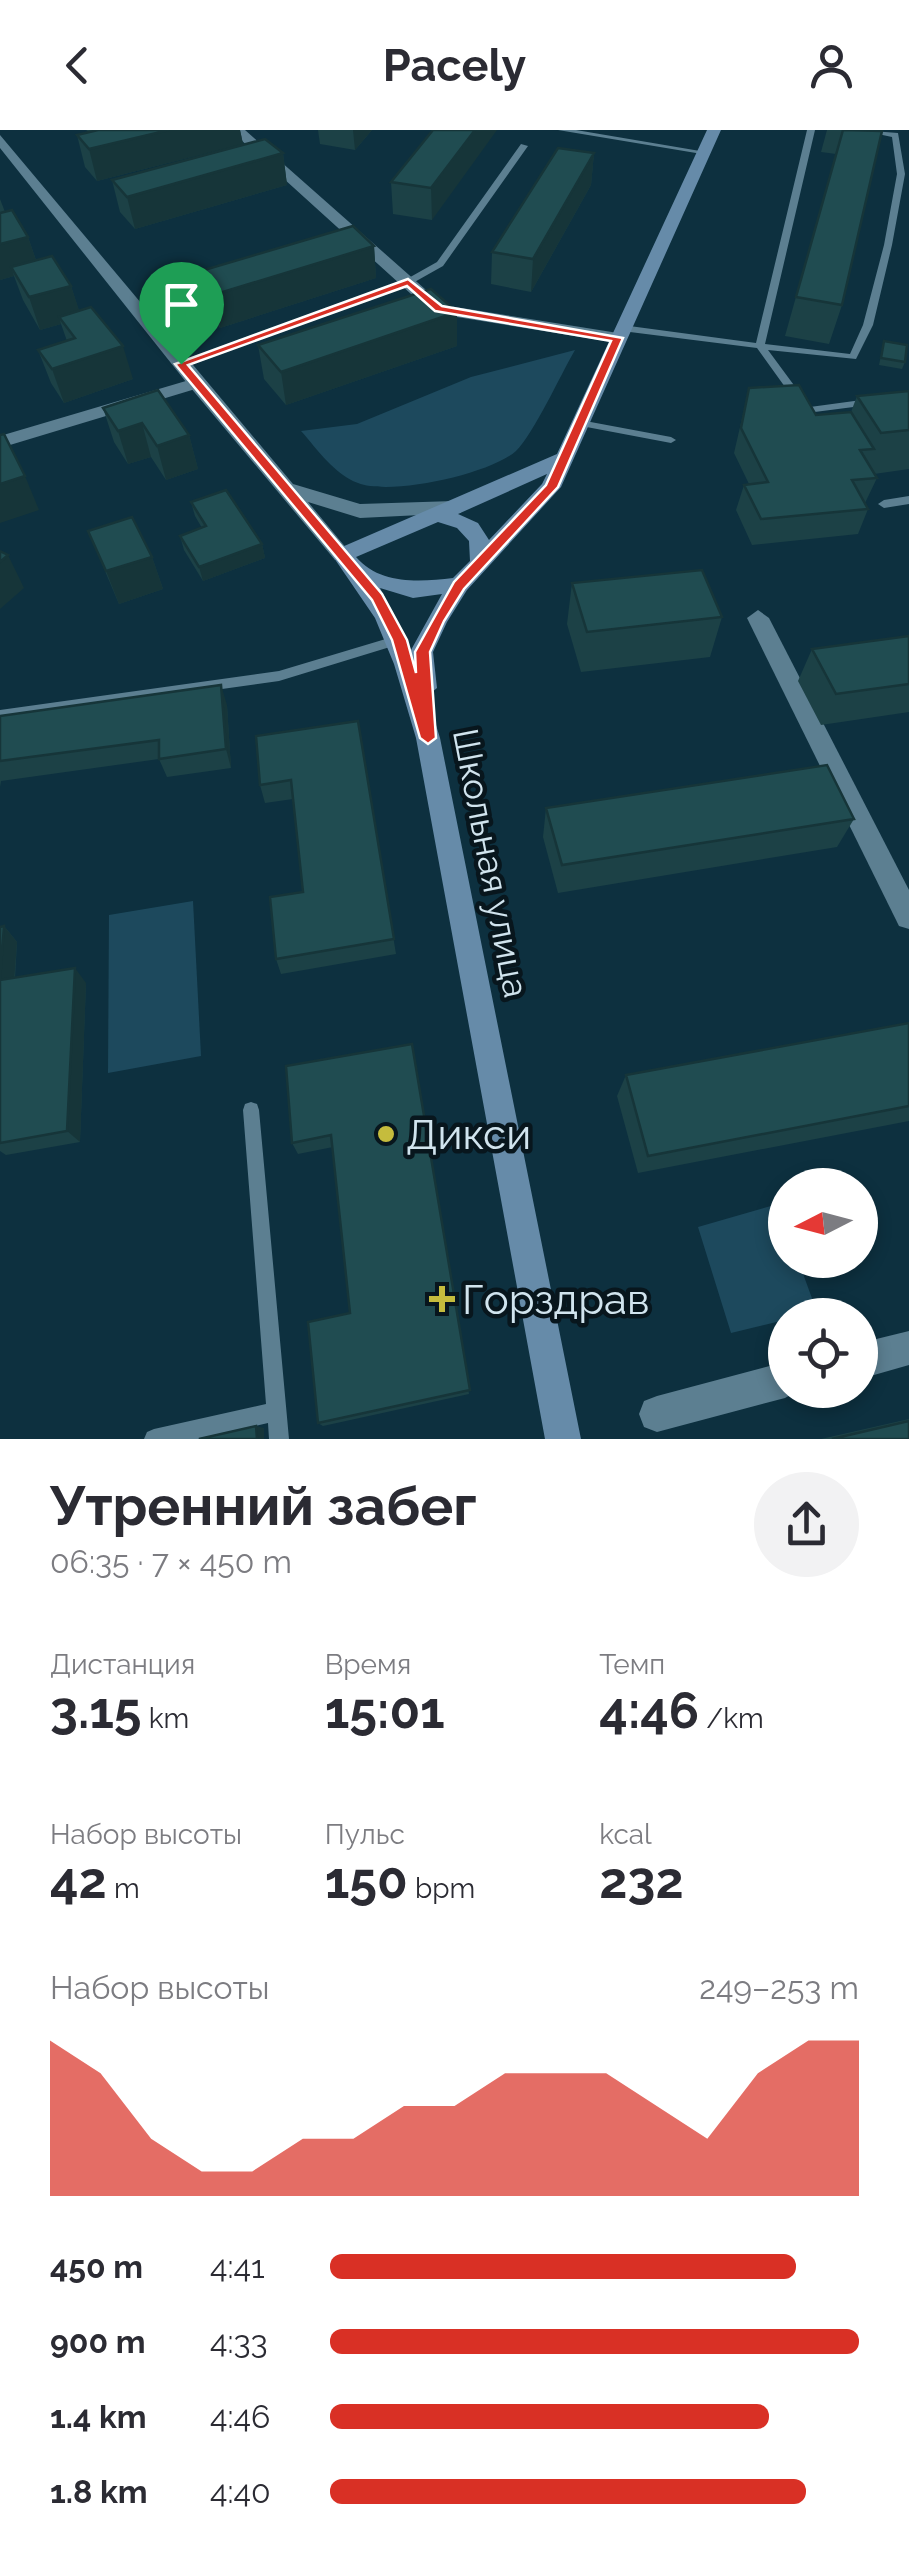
<!DOCTYPE html>
<html lang="ru">
<meta charset="utf-8">
<style>
:root{--surface:#fff;--page:#f2f2f3;--text:#2b2b33;--muted:#7c7c81;--accent:#d93025}
body{margin:0;font-family:Raleway,sans-serif;background:var(--page);color:var(--text);height:100vh;display:flex;flex-direction:column;font-size:38px;white-space:nowrap}
*{box-sizing:border-box;margin:0}
p{font-size:32px;color:var(--muted)}
.icon{flex:none;width:55px;height:55px;fill:none;stroke:currentColor;stroke-width:2;stroke-linecap:round;stroke-linejoin:round}
.map{position:relative;height:1309px;overflow:hidden}
.side{display:flex;flex-direction:column;background:var(--surface);flex:1}
.side>*{flex:none}
.needle{width:65px;rotate:264deg}
.fabs{position:absolute;left:768px;top:1038px;display:grid;gap:20px}
.fabs a{display:grid;place-items:center;width:110px;height:110px;border-radius:50%;background:var(--surface);box-shadow:0 5px 15px #0003;font-size:50px}
.pin{position:absolute;display:grid;place-items:center;width:85px;height:85px;color:#fff;margin:-102px -42px;border-radius:50% 50% 50% 0;rotate:-45deg;box-shadow:0 0 10px #0007}
.pin .icon{rotate:45deg}
.round{display:grid;place-items:center;flex:none;width:105px;height:105px;border-radius:52px;background:var(--page)}
.summary{display:flex;align-items:center;justify-content:space-between;height:170px;padding:0 50px}
h1{font-size:55px;font-weight:700;line-height:75px}
.metrics{display:grid;grid-template-columns:repeat(3,1fr);gap:15px;height:170px;padding:10px 50px}
.metrics div{display:grid;align-content:center}
.metrics b{font-size:50px;font-weight:700}
.metrics small{font-size:28px;font-weight:400}
.metrics p{font-size:28px}
.chart{height:280px;padding:20px 50px}
.chart p{display:flex;justify-content:space-between}
.chart svg{width:100%;height:180px;margin-top:10px;fill:var(--accent);opacity:.7}
ul{padding:0 50px;list-style:none;font-size:32px}
li{display:grid;grid-template-columns:160px 120px 1fr;align-items:center;height:75px}
li i{height:25px;border-radius:12px;background:var(--accent)}
header{display:flex;justify-content:space-between;align-items:center;height:130px;padding:0 50px;background:var(--surface);font-size:45px;font-weight:700}
.map>svg:first-child{display:block}
.green{fill:#1d495d}
.lines{fill:none;stroke-linecap:round;stroke-linejoin:round}
.service{fill:#5c7f91;fill-rule:evenodd}
.minor{fill:#5c7f91;fill-rule:evenodd}
.tertiary{fill:#5c7f91;fill-rule:evenodd}
.secondary{fill:#668ba9;fill-rule:evenodd}
.wall{fill:#1c4146}
.shaded-wall{fill:#163539}
.building{fill:#204c51;stroke:#163539;stroke-width:2.5}
.route{fill:#d93025;stroke:#fff;stroke-width:2.5;fill-rule:evenodd}
.poi-dot{fill:#c5bc3d;stroke:#08161d;stroke-width:4}
.labels{text-anchor:middle;dominant-baseline:central;stroke-width:9;stroke-linejoin:round;paint-order:stroke}
.street-label{font-size:35px;fill:#d1e4ee;stroke:#08161d}
.near-poi-label{font-size:42px;fill:#d1e4ee;stroke:#08161d;text-anchor:start}
</style>
<header><svg class="icon" aria-label="back" viewBox="0 0 24 24"><path d="M15 5l-7 7 7 7"/></svg>Pacely<svg class="icon" aria-label="person" viewBox="0 0 24 24"><circle cx="12" cy="8" r="4"/><path d="M4 21q1-7 8-7t8 7"/></svg></header>
<div class="map">
<svg width="909" height="1309" viewBox="0 0 909 1309">
<rect width="100%" height="100%" fill="#0d303f"/>
<g class="green">
<path d="M 575,220 C 561,244 533,305 516,321 C 490,344 391,366 358,353 C 334,344 318,320 301,301 L 357,294 L 471,247 Z"/>
<path d="M 193,771 L 201,926 L 108,943 L 109,785 Z"/>
<path d="M 778,1074 L 785,1094 L 785,1130 L 798,1130 L 817,1182 L 785,1185 L 785,1190 L 731,1203 L 698,1097 Z"/>
</g>
<g class="lines">
<g class="service">
<path d="M 558,0 L 576,0 L 706,22 L 702,24 Z"/>
<path d="M 807,0 L 815,0 L 765,214 L 850,224 L 863,195 L 884,115 L 897,44 L 892,7 L 859,0 L 898,3 L 905,44 L 892,115 L 873,195 L 856,229 L 768,220 L 810,277 L 869,269 L 874,272 L 869,275 L 807,283 L 803,282 L 757,218 L 622,201 L 617,198 L 622,195 L 756,213 Z"/>
<path d="M 521,14 L 528,16 L 443,136 L 411,154 L 184,236 L 176,234 L 405,150 L 437,132 Z"/>
<path d="M 580,290 L 671,307 L 676,310 L 671,313 L 576,295 L 576,291 Z"/>
<path d="M 909,366 L 909,374 L 884,378 L 878,374 L 884,370 Z"/>
<path d="M 399,505 L 403,507 L 405,510 L 403,513 L 279,551 L 0,590 L 0,580 L 279,541 Z"/>
<path d="M 251,972 L 257,974 L 259,980 L 289,1309 L 269,1309 L 268,1293 L 198,1309 L 144,1309 L 147,1302 L 154,1299 L 266,1274 L 243,980 L 245,974 Z"/>
</g>
<g class="minor">
<path d="M 230,0 L 245,0 L 443,175 L 618,203 L 627,208 L 618,213 L 432,183 Z"/>
<path d="M 196,248 L 205,253 L 202,257 L 0,318 L 0,306 Z"/>
<path d="M 758,480 L 769,488 L 909,760 L 909,799 L 899,796 L 747,488 Z"/>
<path d="M 909,1201 L 909,1235 L 860,1249 L 860,1213 Z"/>
<path d="M 785,1232 L 785,1260 L 799,1260 L 785,1268 L 657,1302 L 644,1297 L 639,1284 L 644,1271 L 657,1266 Z"/>
</g>
<path class="tertiary" d="M 0,5 L 293,354 L 360,374 L 454,371 L 461,373 L 461,383 L 360,388 L 308,372 L 352,425 L 349,430 L 335,430 L 190,257 L 0,18 Z"/>
<path class="secondary" d="M 707,0 L 721,0 L 561,357 L 467,460 L 447,492 L 433,522 L 437,558 L 427,566 L 440,608 L 581,1309 L 545,1309 L 416,608 L 394,534 L 375,488 L 332,425 L 335,420 L 557,324 ZM 547,344 L 542,354 L 489,410 L 478,393 L 458,384 ZM 438,392 L 457,398 L 469,411 L 470,431 L 453,448 C 420,452 380,455 356,427 ZM 380,458 L 413,468 L 442,464 L 411,520 Z"/>
</g>
<g class="wall">
<path d="M 86,0 L 240,0 L 243,14 L 97,51 L 85,37 L 77,5 L 89,2 Z"/>
<path d="M 318,0 L 372,0 L 355,20 L 320,14 Z"/>
<path d="M 433,0 L 432,90 L 393,84 L 391,52 Z"/>
<path d="M 827,0 L 879,0 L 842,175 L 829,214 L 785,206 L 836,24 L 821,22 Z"/>
<path d="M 283,23 L 287,55 L 135,99 L 120,82 L 112,50 Z"/>
<path d="M 594,23 L 591,55 L 531,162 L 491,154 L 492,122 Z"/>
<path d="M 0,69 L 5,82 L 28,107 L 36,130 L 71,156 L 79,181 L 133,249 L 64,273 L 51,253 L 38,220 L 67,211 L 61,194 L 40,200 L 23,170 L 14,146 L 0,150 Z"/>
<path d="M 374,116 L 376,148 L 220,198 L 202,176 L 194,143 Z"/>
<path d="M 884,211 L 905,232 L 902,239 L 879,235 Z"/>
<path d="M 258,215 L 457,216 L 286,275 L 264,249 Z"/>
<path d="M 749,258 L 816,285 L 851,282 L 857,266 L 909,261 L 909,339 L 874,344 L 877,348 L 865,373 L 868,379 L 858,404 L 752,415 L 736,380 L 744,355 L 749,354 L 734,323 Z"/>
<path d="M 103,278 L 189,305 L 198,339 L 166,350 L 151,327 L 128,334 L 114,312 Z"/>
<path d="M 191,372 L 262,414 L 265,428 L 203,451 L 184,420 L 180,406 L 202,398 L 195,386 Z"/>
<path d="M 88,401 L 152,427 L 163,459 L 119,474 Z"/>
<path d="M 572,453 L 722,487 L 710,527 L 581,542 L 567,494 Z"/>
<path d="M 909,506 L 909,582 L 821,595 L 798,551 L 812,519 Z"/>
<path d="M 227,575 L 231,638 L 167,647 L 159,629 L 1,651 L 0,657 L 0,586 Z"/>
<path d="M 358,591 L 396,824 L 281,844 L 276,829 L 303,762 L 293,669 L 265,673 L 260,655 Z"/>
<path d="M 546,678 L 854,689 L 837,717 L 558,763 L 543,707 Z"/>
<path d="M 4,796 L 17,812 L 15,848 L 86,853 L 80,1012 L 6,1025 L 0,1021 L 0,797 Z"/>
<path d="M 909,893 L 909,991 L 638,1043 L 617,966 L 626,945 Z"/>
<path d="M 412,914 L 469,1264 L 323,1296 L 318,1293 L 350,1183 L 333,1017 L 298,1024 L 292,1013 Z"/>
<path d="M 909,1289 L 909,1309 L 821,1309 Z"/>
</g>
<g class="shaded-wall">
<path d="M 169,0 L 240,0 L 243,14 L 97,51 L 89,19 Z"/>
<path d="M 353,0 L 372,0 L 355,20 Z"/>
<path d="M 475,0 L 497,0 L 432,90 L 431,58 Z"/>
<path d="M 283,23 L 287,55 L 135,99 L 127,67 Z"/>
<path d="M 594,23 L 591,55 L 531,162 L 533,129 Z"/>
<path d="M 28,107 L 39,139 L 11,137 L 14,146 L 0,150 L 0,114 Z"/>
<path d="M 374,116 L 376,148 L 220,198 L 213,165 Z"/>
<path d="M 71,156 L 82,189 L 59,187 L 61,194 L 40,200 L 29,167 Z"/>
<path d="M 457,182 L 457,216 L 286,275 L 281,242 Z"/>
<path d="M 123,216 L 133,249 L 64,273 L 52,239 Z"/>
<path d="M 142,293 L 151,327 L 128,334 L 118,301 Z"/>
<path d="M 189,305 L 198,339 L 166,350 L 157,316 Z"/>
<path d="M 25,346 L 39,380 L 0,393 L 0,354 Z"/>
<path d="M 262,414 L 265,428 L 203,451 L 199,437 Z"/>
<path d="M 8,425 L 24,458 L 0,479 L 0,432 Z"/>
<path d="M 152,427 L 163,459 L 119,474 L 106,441 Z"/>
<path d="M 221,555 L 227,575 L 231,638 L 226,619 Z"/>
<path d="M 4,796 L 17,812 L 13,865 L 0,850 Z"/>
<path d="M 75,838 L 86,853 L 80,1012 L 67,1001 Z"/>
<path d="M 256,1296 L 264,1298 L 264,1309 L 257,1309 Z"/>
</g>
<g class="building">
<path d="M 98,0 L 169,0 L 89,19 L 77,5 Z"/>
<path d="M 433,0 L 475,0 L 431,58 L 391,52 Z"/>
<path d="M 843,0 L 882,1 L 842,175 L 796,167 Z"/>
<path d="M 265,9 L 283,23 L 127,67 L 112,50 Z"/>
<path d="M 558,18 L 594,23 L 533,129 L 492,122 Z"/>
<path d="M 12,80 L 28,107 L 0,114 L 0,83 Z"/>
<path d="M 353,96 L 374,116 L 213,165 L 194,143 Z"/>
<path d="M 52,126 L 71,156 L 29,167 L 11,137 Z"/>
<path d="M 431,159 L 457,182 L 281,242 L 258,215 Z"/>
<path d="M 91,177 L 123,216 L 52,239 L 38,220 L 75,208 L 59,187 Z"/>
<path d="M 884,211 L 907,215 L 905,232 L 881,228 Z"/>
<path d="M 799,255 L 816,285 L 851,282 L 874,319 L 860,320 L 877,348 L 852,350 L 868,379 L 761,389 L 744,355 L 768,352 L 741,298 L 749,258 Z"/>
<path d="M 158,260 L 189,305 L 157,316 L 142,293 L 118,301 L 103,278 Z"/>
<path d="M 909,261 L 909,300 L 881,303 L 857,266 Z"/>
<path d="M 4,304 L 25,346 L 0,354 L 0,305 Z"/>
<path d="M 226,360 L 262,414 L 199,437 L 180,406 L 206,396 L 191,372 Z"/>
<path d="M 132,387 L 152,427 L 106,441 L 88,401 Z"/>
<path d="M 0,421 L 8,425 L 0,432 Z"/>
<path d="M 702,440 L 722,487 L 587,502 L 572,453 Z"/>
<path d="M 909,506 L 909,554 L 836,564 L 812,519 Z"/>
<path d="M 221,555 L 226,619 L 159,629 L 159,610 L 0,631 L 0,586 Z"/>
<path d="M 358,591 L 394,809 L 276,829 L 270,767 L 303,762 L 291,650 L 260,655 L 256,606 Z"/>
<path d="M 827,635 L 854,689 L 562,735 L 546,678 Z"/>
<path d="M 4,796 L 0,850 L 75,838 L 67,1001 L 0,1013 L 0,797 Z"/>
<path d="M 909,893 L 909,976 L 648,1026 L 626,945 Z"/>
<path d="M 412,914 L 470,1260 L 318,1293 L 308,1192 L 350,1183 L 331,1005 L 292,1013 L 286,936 Z"/>
<path d="M 909,1291 L 909,1309 L 832,1309 Z"/>
<path d="M 256,1296 L 257,1309 L 199,1309 Z"/>
</g>
<path class="route" d="M 408,149 L 442,176 L 623,208 L 558,357 L 464,459 L 444,491 L 430,522 L 436,608 L 428,614 L 420,608 L 392,510 L 372,470 L 175,234 ZM 407,156 L 435,181 L 611,211 L 546,355 L 454,452 L 415,522 L 416,543 L 407,510 L 382,464 L 188,235 Z"/>
<g class="poi-dot">
<circle cx="386" cy="1004" r="10"/>
<path d="M437 1154h10v10h10v10h-10v10h-10v-10h-10v-10h10z"/>
</g>
<g class="labels">
<g class="street-label">
<text transform="translate(491 733) rotate(79)">Школьная улица</text>
</g>
<g class="near-poi-label">
<text x="406" y="1004">Дикси</text>
<text x="462" y="1169">Горздрав</text>
</g>
</g>
</svg>
<div class="fabs">
<a><svg class="needle" viewBox="-14 -14 28 28"><path d="M0-13l5 13h-10z" fill="#e53935"/><path d="M0 13l5-13h-10z" fill="#7c7c81"/></svg></a>
<a><svg class="icon" aria-label="locate" viewBox="0 0 24 24"><circle cx="12" cy="12" r="6"/><path d="M12 2v4M12 18v4M2 12h4M18 12h4"/></svg></a>
</div>
<div class="pin" style="left:181px;top:234px;background:#1e9e55"><svg class="icon" aria-label="arrive" viewBox="0 0 24 24"><path d="M6 21V4h12l-3 4 3 4H6"/></svg></div>
</div>
<section class="side">
<div class="summary"><div><h1>Утренний забег</h1><p>06:35 · 7 × 450 m</p></div><a class="round"><svg class="icon" aria-label="share" viewBox="0 0 24 24"><path d="M12 15V3M7 8l5-5 5 5M5 13v7h14v-7"/></svg></a></div>
<div class="metrics">
<div><p>Дистанция</p><b>3.15<small> km</small></b></div>
<div><p>Время</p><b>15:01</b></div>
<div><p>Темп</p><b>4:46<small> /km</small></b></div>
</div>
<div class="metrics">
<div><p>Набор высоты</p><b>42<small> m</small></b></div>
<div><p>Пульс</p><b>150<small> bpm</small></b></div>
<div><p>kcal</p><b>232</b></div>
</div>
<div class="chart"><p><span>Набор высоты</span>249–253 m</p>
<svg viewBox="0 0 160 44" preserveAspectRatio="none"><path d="M0 44V6L10 14L20 30L30 38L40 38L50 30L60 30L70 22L80 22L90 14L100 14L110 14L120 22L130 30L140 14L150 6L160 6V44z"/></svg>
</div>
<ul>
<li><b>450 m</b>4:41<i style="width:88%"></i></li>
<li><b>900 m</b>4:33<i style="width:100%"></i></li>
<li><b>1.4 km</b>4:46<i style="width:83%"></i></li>
<li><b>1.8 km</b>4:40<i style="width:90%"></i></li>
</ul>
</section>
